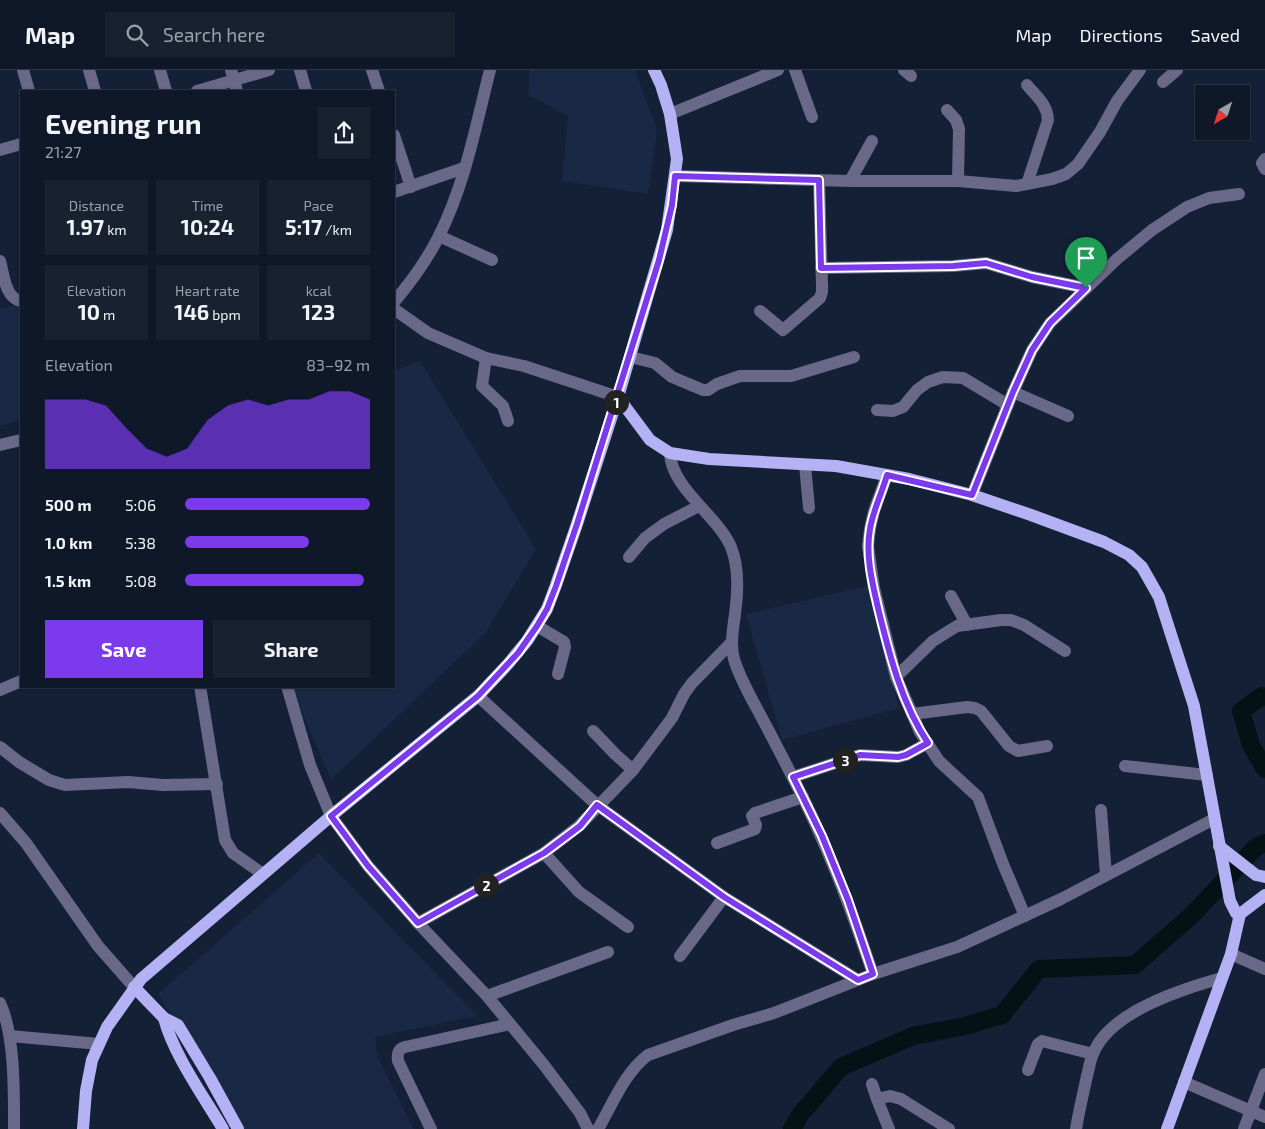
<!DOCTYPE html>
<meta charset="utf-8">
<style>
:root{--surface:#0e1828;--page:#172130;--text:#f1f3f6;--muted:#9ba0a8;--line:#2e3745;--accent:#7c3aed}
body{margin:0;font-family:"Exo 2",sans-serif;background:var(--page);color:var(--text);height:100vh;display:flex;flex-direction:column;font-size:19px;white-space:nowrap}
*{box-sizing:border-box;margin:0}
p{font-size:16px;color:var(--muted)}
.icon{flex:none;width:28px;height:28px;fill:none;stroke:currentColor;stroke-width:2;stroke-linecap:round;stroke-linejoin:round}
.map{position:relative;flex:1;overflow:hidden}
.drawer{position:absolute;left:20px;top:20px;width:375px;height:598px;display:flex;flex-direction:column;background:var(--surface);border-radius:0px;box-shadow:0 1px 4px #0004,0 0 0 1px var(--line)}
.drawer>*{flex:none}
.needle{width:32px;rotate:219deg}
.controls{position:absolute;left:1195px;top:15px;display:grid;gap:10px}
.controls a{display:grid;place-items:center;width:55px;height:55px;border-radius:0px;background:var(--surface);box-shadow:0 1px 4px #0004,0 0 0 1px var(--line);font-size:25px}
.pin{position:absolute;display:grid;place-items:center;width:42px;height:42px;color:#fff;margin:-51px -21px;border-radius:50% 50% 50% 0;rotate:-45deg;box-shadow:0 0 5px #0007}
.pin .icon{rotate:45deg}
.km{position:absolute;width:25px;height:25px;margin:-12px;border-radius:50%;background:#222;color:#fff;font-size:14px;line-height:25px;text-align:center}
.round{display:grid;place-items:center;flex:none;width:52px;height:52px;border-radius:0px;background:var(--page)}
.headline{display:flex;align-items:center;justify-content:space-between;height:85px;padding:0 25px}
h1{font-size:28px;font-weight:700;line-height:38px}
.figures{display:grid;grid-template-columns:repeat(3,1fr);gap:8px;height:85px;padding:5px 25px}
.figures div{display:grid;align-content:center;border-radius:0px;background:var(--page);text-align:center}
.figures b{font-size:21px;font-weight:700}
.figures small{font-size:14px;font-weight:400}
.figures p{font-size:14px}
.chart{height:140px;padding:10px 25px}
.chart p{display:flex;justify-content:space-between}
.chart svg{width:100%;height:90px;margin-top:5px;fill:var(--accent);opacity:.7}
.primary-button{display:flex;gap:10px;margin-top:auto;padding:10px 25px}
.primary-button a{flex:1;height:58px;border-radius:0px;background:var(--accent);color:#fff;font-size:20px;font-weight:700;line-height:58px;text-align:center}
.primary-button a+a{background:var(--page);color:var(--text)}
ul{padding:0 25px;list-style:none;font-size:16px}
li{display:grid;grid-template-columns:80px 60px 1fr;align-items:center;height:38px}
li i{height:12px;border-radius:6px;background:var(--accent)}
header{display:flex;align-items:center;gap:30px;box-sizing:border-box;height:70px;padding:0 25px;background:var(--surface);border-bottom:1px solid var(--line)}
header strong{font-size:24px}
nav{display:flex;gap:28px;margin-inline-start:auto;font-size:18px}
.search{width:350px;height:45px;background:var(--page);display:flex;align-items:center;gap:12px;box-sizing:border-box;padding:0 18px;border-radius:0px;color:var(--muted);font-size:19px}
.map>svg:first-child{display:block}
.built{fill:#192945}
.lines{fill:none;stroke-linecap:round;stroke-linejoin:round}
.river{stroke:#031214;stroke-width:18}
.minor{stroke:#696889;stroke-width:12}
.major{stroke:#b4b1f5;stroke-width:12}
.route-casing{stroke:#fff;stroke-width:10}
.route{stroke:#7c3aed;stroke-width:6}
</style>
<header>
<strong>Map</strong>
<div class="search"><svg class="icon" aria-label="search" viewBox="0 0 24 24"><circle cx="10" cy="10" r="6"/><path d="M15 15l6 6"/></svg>Search here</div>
<nav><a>Map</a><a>Directions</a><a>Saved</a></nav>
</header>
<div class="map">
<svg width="1265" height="1059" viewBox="0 0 1265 1059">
<rect width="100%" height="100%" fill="#132036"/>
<g class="built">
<path d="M 529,0 L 635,0 L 657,60 L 648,124 L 562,111 L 568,46 L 529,25 Z"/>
<path d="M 21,233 L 21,350 L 0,356 L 0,239 Z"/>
<path d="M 420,291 L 536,479 L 486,562 L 331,710 L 291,616 L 394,616 L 394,301 Z"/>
<path d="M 868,516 L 899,638 L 782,670 L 746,544 Z"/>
<path d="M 319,783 L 477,946 L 375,967 L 378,987 L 414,1059 L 237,1059 L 158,924 Z"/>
</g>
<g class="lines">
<g class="river">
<path d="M 1265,627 L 1262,626 L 1241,641 L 1251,675 L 1265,699"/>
<path d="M 792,1059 L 800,1045 L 841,997 L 913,966 L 965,956 L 1002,945 L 1039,899 L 1135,895 L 1193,844 L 1256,777 L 1265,773"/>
</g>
<g class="minor">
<path d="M 23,0 L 29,21"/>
<path d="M 89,0 L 95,21"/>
<path d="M 160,0 L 166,21"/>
<path d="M 231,0 L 237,21"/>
<path d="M 300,0 L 306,21"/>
<path d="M 372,0 L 379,21"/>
<path d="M 795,0 L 812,47"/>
<path d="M 904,0 L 911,6"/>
<path d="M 1163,12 L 1177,0"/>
<path d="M 197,21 L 269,0"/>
<path d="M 947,40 L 956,50 L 959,59 L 958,111"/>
<path d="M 670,44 L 778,0"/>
<path d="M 394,65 L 411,117"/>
<path d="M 0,80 L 21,74"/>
<path d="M 1265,89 L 1262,93 L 1265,99"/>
<path d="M 675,106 L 850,111 L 958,111 L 1016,116 L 1052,109 L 1066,104 L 1078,94 L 1100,62 L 1117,31 L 1140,0"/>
<path d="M 850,111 L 872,71"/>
<path d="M 1027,114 L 1048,50 C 1047,34 1037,27 1027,15"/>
<path d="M 394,122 L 464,98"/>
<path d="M 439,166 L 492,190"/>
<path d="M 0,191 C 4,205 5,228 21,231"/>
<path d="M 821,198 L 953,196 L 986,193 L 1032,207 L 1086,218"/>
<path d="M 394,232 C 411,212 427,190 439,166 C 465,114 476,55 490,0"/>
<path d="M 394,239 L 428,263 L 486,288 L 524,296 L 618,327"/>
<path d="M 760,241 L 783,260 L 820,228 L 822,222 L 822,214 L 819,110"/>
<path d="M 630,287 L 655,293 L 672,307 L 703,320 L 708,320 L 717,314 L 740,306 L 791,306 L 854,287"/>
<path d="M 486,288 L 482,316 L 503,336 L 508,351"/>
<path d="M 1013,322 L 1068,346"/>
<path d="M 877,340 L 893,341 L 903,337 L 917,320 L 928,312 L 943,307 L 963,308 L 1008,335"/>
<path d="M 0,375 L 21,370"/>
<path d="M 670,383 C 671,418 718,446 731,477 C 739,497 738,523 735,544 C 733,559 730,575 734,589 C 739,606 748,622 756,637 C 769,661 781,684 793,708 C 826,771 850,836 873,904"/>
<path d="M 805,395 L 809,438"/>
<path d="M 887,405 L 874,441 L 870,459 L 868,476 L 874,518 L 896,607 L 920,662 L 939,691 L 978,727 L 1003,794 L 1025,846"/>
<path d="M 972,425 L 1013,322 L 1032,280 L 1050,253 L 1117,189 L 1152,160 L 1187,137 L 1209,128 L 1239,124"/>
<path d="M 629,487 L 645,468 L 664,454 L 699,436"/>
<path d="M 951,526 L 967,555"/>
<path d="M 537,556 L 564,572 L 565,577 L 558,604"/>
<path d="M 896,607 L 933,571 L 957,556 L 1001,550 L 1011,550 L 1024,555 L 1065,581"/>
<path d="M 200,616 L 225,770 L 233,783 L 263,804"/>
<path d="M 287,616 L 310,695 L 331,746 L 368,796 L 418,853 L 487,926 L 544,995 L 580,1043 L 588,1059"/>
<path d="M 0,620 L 21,611"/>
<path d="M 478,626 L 597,735 L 724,827 L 858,910"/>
<path d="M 912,644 L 967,637 L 975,638 L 981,641 L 1009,676 L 1018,681 L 1047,676"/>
<path d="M 593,661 L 616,685 L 633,700"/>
<path d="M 0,677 L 19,692 L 49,710 L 65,715 L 128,712 L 163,715 L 217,714"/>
<path d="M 1125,696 L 1207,705"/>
<path d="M 793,707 L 860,685 L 898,687 L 906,685 L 928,673"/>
<path d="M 1101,740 L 1106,805"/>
<path d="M 0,743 L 26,773 L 98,876 L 134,917"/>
<path d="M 717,773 L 755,759 L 756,755 L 752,746 L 755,743 L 803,727"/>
<path d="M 544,783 L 579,822 L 628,857"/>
<path d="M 418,853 L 544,783 L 579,756 L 633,700 L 672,648 L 684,624 L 692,613 L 732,572"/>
<path d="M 1231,884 L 1265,899"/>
<path d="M 680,886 L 724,827"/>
<path d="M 487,926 L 608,882"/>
<path d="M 0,933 C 15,965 14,1023 14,1059"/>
<path d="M 10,966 L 99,974"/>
<path d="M 1028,1000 L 1038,974 L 1042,971 L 1093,984"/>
<path d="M 1184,1012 L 1265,1047"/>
<path d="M 872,1014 L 877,1029 L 890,1026 L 901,1029 L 949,1059"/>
<path d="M 877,1029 L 889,1059"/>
<path d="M 431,1059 L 398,991 C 397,984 398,979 405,977 L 510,954"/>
<path d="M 598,1059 C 612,1035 625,1002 648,985 L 733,955 L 774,943 L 873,904 L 957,877 L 1061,829 L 1214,749"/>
<path d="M 1076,1059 C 1079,1041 1083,1024 1087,1006 C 1089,999 1090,990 1093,984 C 1109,942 1182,919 1222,908"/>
<path d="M 1244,1059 L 1265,1004"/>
</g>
<g class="major">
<path d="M 618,327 L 650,370 L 670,383 L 709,389 L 836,396 L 909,409 L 972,425 L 1031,445 L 1104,472 L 1129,485 L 1142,497 L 1159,527 L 1194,636 L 1230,831 L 1236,843 L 1240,844"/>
<path d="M 1219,776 L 1256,805 L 1265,807"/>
<path d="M 134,917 L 164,948 L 178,955 L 210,1008 L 238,1059"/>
<path d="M 164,948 C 173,984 204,1027 223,1059"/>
<path d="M 83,1059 L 86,1021 L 92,990 L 107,957 L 141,909 L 331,746 L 478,626 L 508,594 L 527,571 L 547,539 L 556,515 L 577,454 L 618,327 L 667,160 L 677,89 L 670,44 L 661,15 L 654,0"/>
<path d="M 1167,1059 L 1231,884 L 1240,844 L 1265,825"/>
</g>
</g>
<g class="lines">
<defs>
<path id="route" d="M 675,106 L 819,110 L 821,198 L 953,196 L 986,193 L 1032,207 L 1086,218 L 1050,253 L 1032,280 L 1013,322 L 972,425 L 887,405 C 882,423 873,440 870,459 C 865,486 873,516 879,542 C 890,587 902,634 928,673 L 906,685 L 898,687 L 860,685 L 793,707 L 822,766 L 848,830 L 873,904 L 858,910 L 724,827 L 597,735 L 580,756 L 544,783 L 418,853 L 368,796 L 331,746 L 478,626 L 518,583 L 537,556 L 547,539 L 556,516 L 577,454 L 659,190 L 672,135 Z"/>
</defs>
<use href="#route" class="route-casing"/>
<use href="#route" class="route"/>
</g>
</svg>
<div class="controls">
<a><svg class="needle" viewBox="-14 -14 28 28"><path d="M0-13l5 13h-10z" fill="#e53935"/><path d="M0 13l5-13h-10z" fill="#9ba0a8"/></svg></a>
</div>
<div class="pin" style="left:1086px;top:218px;background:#1e9e55"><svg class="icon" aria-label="arrive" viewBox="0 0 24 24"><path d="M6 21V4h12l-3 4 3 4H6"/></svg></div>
<b class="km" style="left:616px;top:332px">1</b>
<b class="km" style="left:486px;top:815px">2</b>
<b class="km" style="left:845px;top:690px">3</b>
<section class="drawer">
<div class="headline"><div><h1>Evening run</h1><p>21:27</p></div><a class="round"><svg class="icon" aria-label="share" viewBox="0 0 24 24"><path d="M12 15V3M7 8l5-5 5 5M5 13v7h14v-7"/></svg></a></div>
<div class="figures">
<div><p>Distance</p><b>1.97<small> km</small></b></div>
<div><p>Time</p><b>10:24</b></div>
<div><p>Pace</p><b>5:17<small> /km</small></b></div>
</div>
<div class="figures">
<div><p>Elevation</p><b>10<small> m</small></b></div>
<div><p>Heart rate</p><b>146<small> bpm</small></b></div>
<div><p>kcal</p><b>123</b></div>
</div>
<div class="chart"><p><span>Elevation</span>83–92 m</p>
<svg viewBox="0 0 160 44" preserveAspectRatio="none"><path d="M0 44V10L10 10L20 10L30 13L40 24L50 34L60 38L70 34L80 20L90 13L100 10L110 13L120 10L130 10L140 6L150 6L160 10V44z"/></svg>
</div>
<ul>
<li><b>500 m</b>5:06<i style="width:100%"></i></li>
<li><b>1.0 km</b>5:38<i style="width:67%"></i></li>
<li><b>1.5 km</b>5:08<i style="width:97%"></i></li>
</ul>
<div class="primary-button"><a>Save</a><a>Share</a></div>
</section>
</div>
